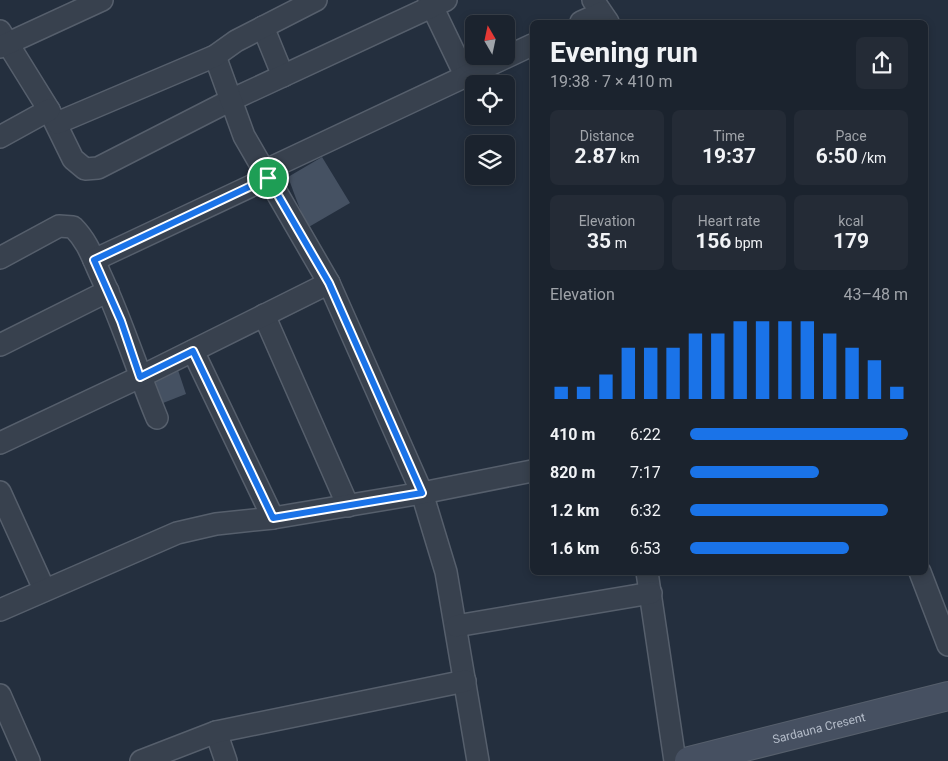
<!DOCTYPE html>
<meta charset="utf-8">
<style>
:root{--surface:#1b232e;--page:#242b36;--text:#f1f3f6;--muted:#a0a4aa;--line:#39404a;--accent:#1a73e8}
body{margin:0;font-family:Roboto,sans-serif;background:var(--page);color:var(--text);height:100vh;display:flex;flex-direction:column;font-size:19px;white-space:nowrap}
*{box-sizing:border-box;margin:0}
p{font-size:16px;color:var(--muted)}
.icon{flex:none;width:28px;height:28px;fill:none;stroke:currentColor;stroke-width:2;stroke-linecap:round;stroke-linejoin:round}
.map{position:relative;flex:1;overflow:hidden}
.sheet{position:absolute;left:530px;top:20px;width:398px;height:555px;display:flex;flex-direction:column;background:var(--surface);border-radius:8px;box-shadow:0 2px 8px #0003,0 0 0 1px var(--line)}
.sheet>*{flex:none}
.needle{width:32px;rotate:351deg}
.controls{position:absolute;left:465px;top:15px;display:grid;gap:10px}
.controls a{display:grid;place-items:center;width:50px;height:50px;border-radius:8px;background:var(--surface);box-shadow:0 2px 8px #0003,0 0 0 1px var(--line);font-size:25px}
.pin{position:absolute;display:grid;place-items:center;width:42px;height:42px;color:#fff;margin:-21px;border:2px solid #fff;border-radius:50%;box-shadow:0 1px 5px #0007}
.round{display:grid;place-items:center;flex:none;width:52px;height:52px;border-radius:8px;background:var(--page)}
.summary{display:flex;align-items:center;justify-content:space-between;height:85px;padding:0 20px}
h1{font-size:28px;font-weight:700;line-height:38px}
.metrics{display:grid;grid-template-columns:repeat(3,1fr);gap:8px;height:85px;padding:5px 20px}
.metrics div{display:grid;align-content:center;border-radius:8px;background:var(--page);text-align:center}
.metrics b{font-size:21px;font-weight:700}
.metrics small{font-size:14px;font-weight:400}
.metrics p{font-size:14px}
.chart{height:140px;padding:10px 20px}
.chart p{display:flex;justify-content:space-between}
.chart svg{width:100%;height:90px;margin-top:5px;stroke:var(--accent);stroke-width:6}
ul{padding:0 20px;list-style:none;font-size:16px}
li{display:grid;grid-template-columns:80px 60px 1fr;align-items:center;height:38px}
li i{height:12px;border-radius:6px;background:var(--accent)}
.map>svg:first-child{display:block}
.building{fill:#455162}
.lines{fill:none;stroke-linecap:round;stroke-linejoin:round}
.street-casing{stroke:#565f6c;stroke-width:24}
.secondary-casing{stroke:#565f6c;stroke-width:30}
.street{stroke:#38414e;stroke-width:21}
.secondary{stroke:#465061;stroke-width:28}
.route-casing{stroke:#fff;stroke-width:10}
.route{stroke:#1a73e8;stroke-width:6}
.labels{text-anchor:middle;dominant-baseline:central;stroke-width:5;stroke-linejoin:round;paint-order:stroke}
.street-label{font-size:12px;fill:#b4bcc9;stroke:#1d2633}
</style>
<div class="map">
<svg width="948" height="761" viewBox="0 0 948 761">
<rect width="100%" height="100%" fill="#242f3e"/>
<g class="building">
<path d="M 322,157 L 350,203 L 307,228 L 288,177 Z"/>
<path d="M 178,370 L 186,394 L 163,403 L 157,392 L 155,381 Z"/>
</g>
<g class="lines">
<defs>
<g id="street">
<path d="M 429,0 L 466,77"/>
<path d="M 593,0 L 608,22"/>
<path d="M 581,22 L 601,13"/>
<path d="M 263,27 L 283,76"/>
<path d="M 0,31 L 49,110 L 73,159 L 85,169 L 98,168 L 231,100 L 446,0"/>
<path d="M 0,47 L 102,0"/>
<path d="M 215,56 L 244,136 L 329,283 L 422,493 L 446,572 L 478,761"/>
<path d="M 57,123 L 215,56 L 236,41 L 316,0"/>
<path d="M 0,137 L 49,110"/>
<path d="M 264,171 L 532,45"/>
<path d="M 0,258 L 59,226 L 73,227 C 87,241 92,256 100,274 C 122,321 137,370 157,418"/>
<path d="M 94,260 L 268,178"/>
<path d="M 264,315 L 348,506"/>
<path d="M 0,345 L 108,291"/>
<path d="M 193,351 L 273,518"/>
<path d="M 0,443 L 140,377 L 329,283"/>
<path d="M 0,492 L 44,589"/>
<path d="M 647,572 L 675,761"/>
<path d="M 920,572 L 948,645"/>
<path d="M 0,610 L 177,533 L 216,524 L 273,518 L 422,493 L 532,471"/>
<path d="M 456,626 L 651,593"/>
<path d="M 0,695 L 29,761"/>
<path d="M 216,732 L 226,761"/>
<path d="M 141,761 L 216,732 L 465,681"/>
</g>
<g id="secondary">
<path id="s1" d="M 689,761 L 948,696"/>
</g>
</defs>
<use href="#street" class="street-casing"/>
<use href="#secondary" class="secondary-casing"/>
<use href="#street" class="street"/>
<use href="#secondary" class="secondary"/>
</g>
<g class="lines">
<defs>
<path id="route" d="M 268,178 L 329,283 L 422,493 L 273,518 L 193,351 L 140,377 L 121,321 L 94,260 Z"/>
</defs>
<use href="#route" class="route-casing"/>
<use href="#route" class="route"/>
</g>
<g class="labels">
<g class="street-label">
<text stroke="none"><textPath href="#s1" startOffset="134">Sardauna Cresent</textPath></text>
</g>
</g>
</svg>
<div class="controls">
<a><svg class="needle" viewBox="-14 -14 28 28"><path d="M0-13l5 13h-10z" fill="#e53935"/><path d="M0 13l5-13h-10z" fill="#a0a4aa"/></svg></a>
<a><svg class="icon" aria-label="locate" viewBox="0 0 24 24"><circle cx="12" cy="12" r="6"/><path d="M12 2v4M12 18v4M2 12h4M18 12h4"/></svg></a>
<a><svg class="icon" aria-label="layers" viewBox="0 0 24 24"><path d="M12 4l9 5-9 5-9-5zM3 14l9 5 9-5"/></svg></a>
</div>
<div class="pin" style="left:268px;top:178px;background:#1e9e55"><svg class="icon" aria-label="arrive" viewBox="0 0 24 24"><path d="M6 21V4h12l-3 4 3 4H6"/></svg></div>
<section class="sheet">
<div class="summary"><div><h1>Evening run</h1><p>19:38 · 7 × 410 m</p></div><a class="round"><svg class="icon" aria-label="share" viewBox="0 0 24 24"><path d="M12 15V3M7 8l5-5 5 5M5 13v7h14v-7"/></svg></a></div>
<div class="metrics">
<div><p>Distance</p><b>2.87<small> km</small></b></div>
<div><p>Time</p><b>19:37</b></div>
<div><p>Pace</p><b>6:50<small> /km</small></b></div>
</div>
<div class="metrics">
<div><p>Elevation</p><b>35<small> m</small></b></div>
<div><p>Heart rate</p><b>156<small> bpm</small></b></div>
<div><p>kcal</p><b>179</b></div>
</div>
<div class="chart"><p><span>Elevation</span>43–48 m</p>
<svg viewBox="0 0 160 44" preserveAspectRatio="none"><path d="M5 44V38M15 44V38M25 44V32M35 44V19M45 44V19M55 44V19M65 44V12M75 44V12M85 44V6M95 44V6M105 44V6M115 44V6M125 44V12M135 44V19M145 44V25M155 44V38"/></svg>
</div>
<ul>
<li><b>410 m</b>6:22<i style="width:100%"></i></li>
<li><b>820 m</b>7:17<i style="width:59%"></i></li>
<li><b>1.2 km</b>6:32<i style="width:91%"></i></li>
<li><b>1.6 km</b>6:53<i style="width:73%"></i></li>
</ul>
</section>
</div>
